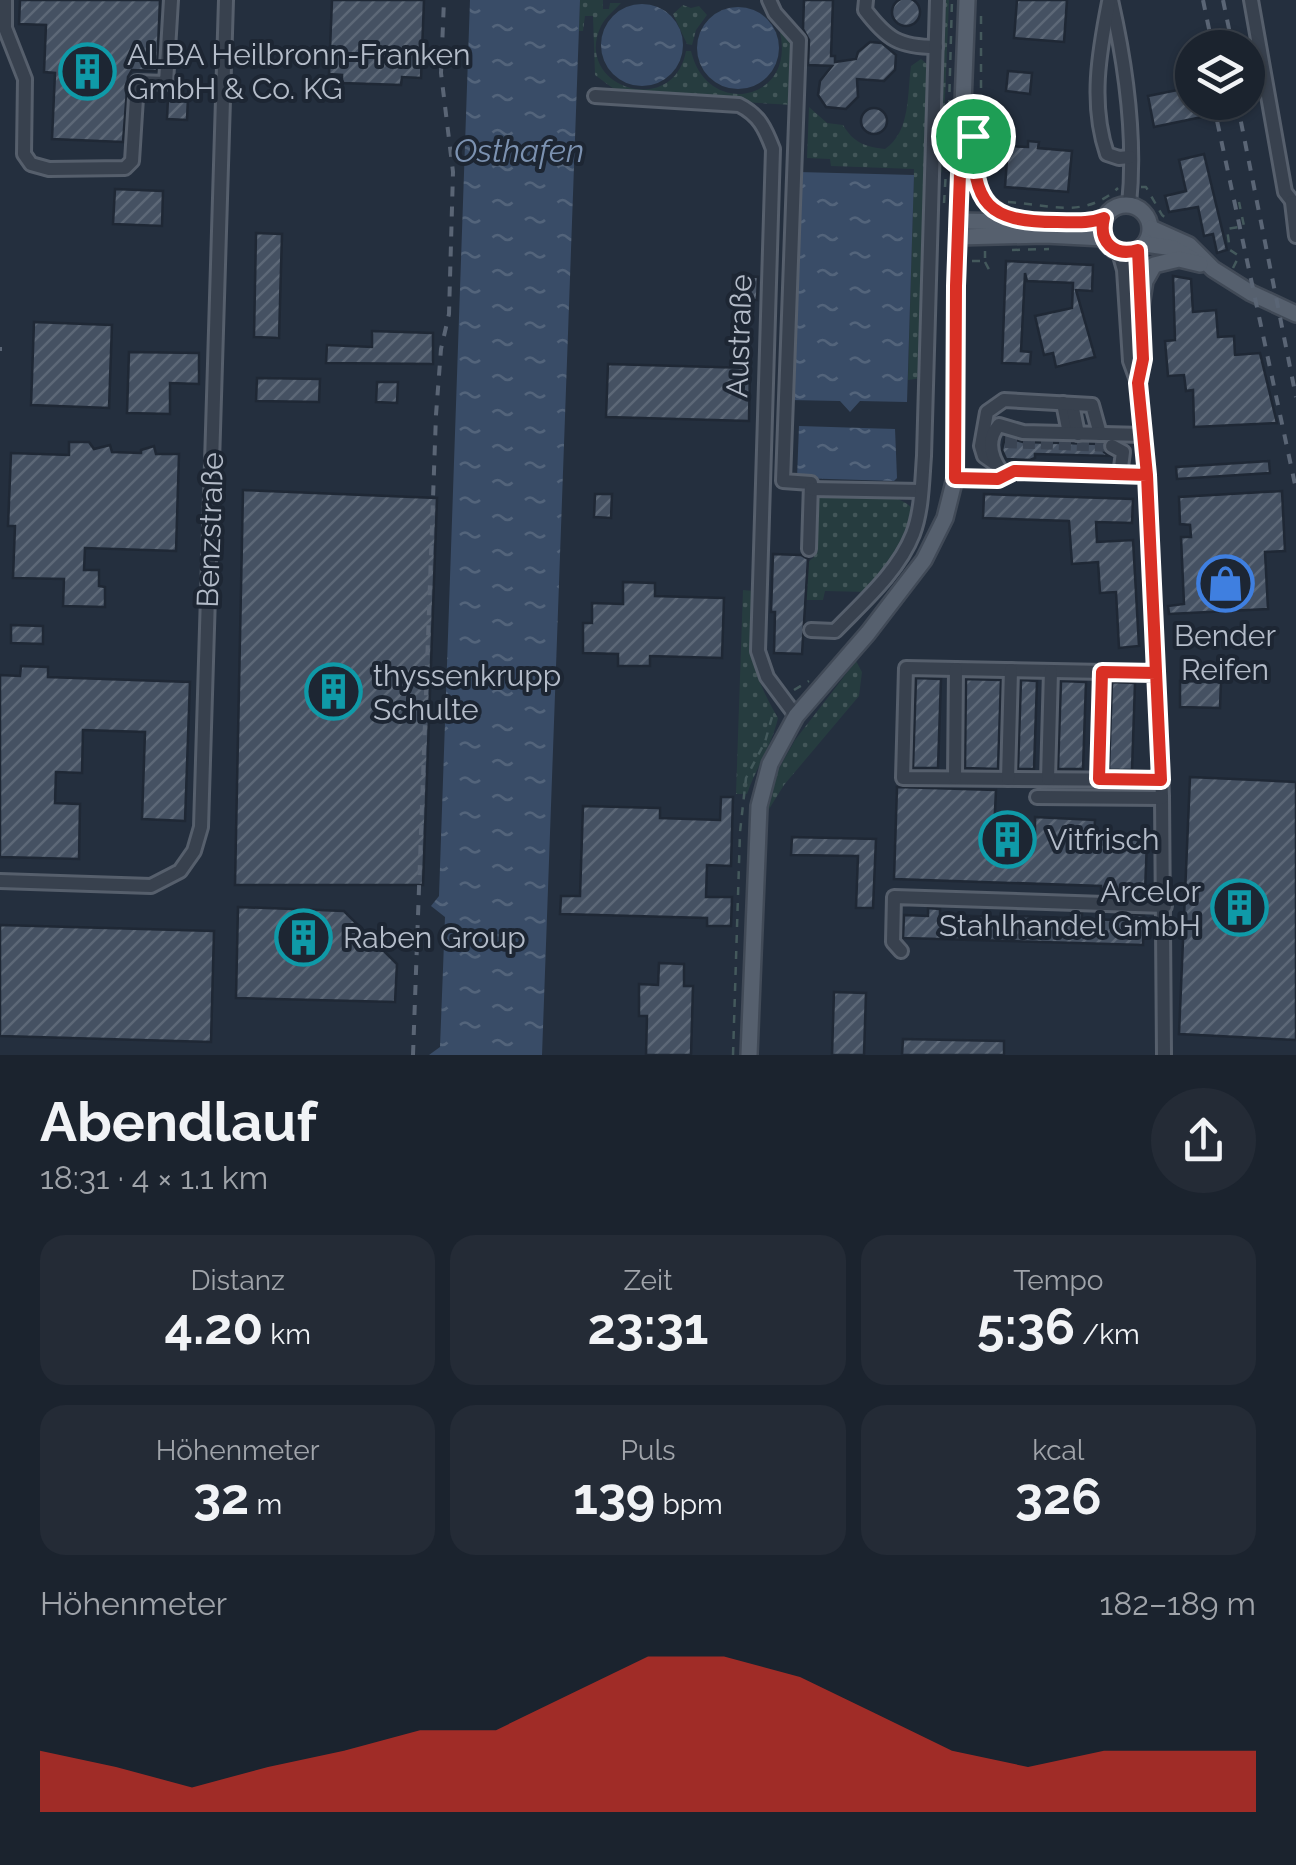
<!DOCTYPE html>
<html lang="de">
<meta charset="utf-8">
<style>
:root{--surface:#1b232e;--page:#242b36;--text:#f1f3f6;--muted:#a0a4aa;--line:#39404a;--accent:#d93025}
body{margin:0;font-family:Raleway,sans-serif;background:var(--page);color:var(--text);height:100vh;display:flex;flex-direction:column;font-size:38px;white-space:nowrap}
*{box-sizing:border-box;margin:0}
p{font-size:32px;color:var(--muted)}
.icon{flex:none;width:55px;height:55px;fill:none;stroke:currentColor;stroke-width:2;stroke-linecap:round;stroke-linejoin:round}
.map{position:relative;height:1055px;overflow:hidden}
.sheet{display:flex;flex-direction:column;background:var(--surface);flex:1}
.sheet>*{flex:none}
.controls{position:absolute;left:1175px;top:30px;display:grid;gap:20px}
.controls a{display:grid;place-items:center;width:90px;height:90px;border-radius:50%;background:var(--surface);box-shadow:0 2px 8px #0004,0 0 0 2px var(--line);font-size:50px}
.pin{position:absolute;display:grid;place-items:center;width:85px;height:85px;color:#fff;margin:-42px;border:5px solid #fff;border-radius:50%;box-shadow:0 2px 10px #0007}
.round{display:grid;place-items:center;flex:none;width:105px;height:105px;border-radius:52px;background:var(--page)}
.overview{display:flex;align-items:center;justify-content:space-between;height:170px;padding:0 40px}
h1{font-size:55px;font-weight:700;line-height:75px}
.stats{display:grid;grid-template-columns:repeat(3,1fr);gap:15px;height:170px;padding:10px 40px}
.stats div{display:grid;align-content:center;border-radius:25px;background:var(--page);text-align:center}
.stats b{font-size:50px;font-weight:700}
.stats small{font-size:28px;font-weight:400}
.stats p{font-size:28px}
.chart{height:280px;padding:20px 40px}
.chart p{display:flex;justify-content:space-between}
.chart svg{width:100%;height:180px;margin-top:10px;fill:var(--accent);opacity:.7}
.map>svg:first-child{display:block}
.grass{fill:url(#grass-dots)}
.water{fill:url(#water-ripples)}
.building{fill:url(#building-hatch);stroke:#1f2835;stroke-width:2.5}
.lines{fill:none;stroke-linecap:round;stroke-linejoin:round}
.minor-tunnel{stroke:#3a4453;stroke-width:12;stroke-dasharray:12 6;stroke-linecap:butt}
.minor-casing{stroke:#565f6c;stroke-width:18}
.major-casing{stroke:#414a57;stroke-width:20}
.path{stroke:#44595c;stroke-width:2.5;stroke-dasharray:8 8;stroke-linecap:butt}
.minor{stroke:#38414e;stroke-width:12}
.major{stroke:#56606e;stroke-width:15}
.rail{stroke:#5a6575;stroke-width:4;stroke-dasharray:10 10;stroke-linecap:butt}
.route-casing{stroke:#fff;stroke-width:20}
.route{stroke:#d93025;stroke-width:12}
.labels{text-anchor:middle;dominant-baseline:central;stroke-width:8;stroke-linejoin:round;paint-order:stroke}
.poi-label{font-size:30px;fill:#b4bcc9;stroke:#1d2633;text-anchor:start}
.street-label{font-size:30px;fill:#b4bcc9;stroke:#1d2633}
.water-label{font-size:32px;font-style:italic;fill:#7c92b1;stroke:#1d2633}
</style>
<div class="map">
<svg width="1296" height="1055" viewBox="0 0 1296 1055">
<defs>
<pattern id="grass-dots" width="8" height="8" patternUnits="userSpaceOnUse" patternTransform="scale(2.5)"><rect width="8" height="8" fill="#263c3f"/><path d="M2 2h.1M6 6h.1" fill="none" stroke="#435659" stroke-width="1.8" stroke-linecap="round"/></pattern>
<pattern id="water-ripples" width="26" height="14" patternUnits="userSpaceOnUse" patternTransform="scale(2.5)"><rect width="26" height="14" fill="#394c67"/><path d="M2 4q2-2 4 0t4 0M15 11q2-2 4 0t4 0" fill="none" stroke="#53647b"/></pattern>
<pattern id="building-hatch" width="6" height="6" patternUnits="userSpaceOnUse" patternTransform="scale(2.5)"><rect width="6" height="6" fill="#455162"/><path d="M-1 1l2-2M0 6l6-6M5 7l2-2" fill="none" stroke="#5d6877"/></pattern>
</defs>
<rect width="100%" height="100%" fill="#242f3e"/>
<g class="grass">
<path d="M 580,0 L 603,0 L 603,9 L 609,9 L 610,3 L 621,3 C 615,10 606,16 601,26 C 572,87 673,120 686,51 L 691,51 C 707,119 796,101 780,33 L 785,31 L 795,50 L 793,105 L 622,95 L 595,75 L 593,16 L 585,16 L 583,31 L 579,31 Z"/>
<path d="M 941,0 L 949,0 L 942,173 L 936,161 Z"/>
<path d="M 683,5 L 691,8 L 699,6 L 707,15 L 696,30 L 692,45 L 687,44 L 673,14 Z"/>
<path d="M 921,59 L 933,69 L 922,378 L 908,380 L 914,169 L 831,166 L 830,159 L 807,158 L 809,107 L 827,123 L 843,125 C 853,142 865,147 885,149 C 911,131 907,94 911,66 Z"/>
<path d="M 815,493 C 840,494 901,488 914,511 L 896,558 L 867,592 L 825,591 L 823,600 L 806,600 L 807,563 L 814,557 Z"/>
<path d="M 743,590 L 753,591 C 751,649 747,665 778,718 C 772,745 756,768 747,794 L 736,794 Z"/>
<path d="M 856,661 L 862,672 L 859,696 L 784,785 L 766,814 L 777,772 L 795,740 Z"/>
</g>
<g class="water">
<path d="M 470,0 L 580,0 L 542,1055 L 429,1055 L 440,1047 L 445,917 L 431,906 L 439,896 Z"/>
<circle cx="642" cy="45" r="41"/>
<circle cx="738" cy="48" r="41"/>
<path d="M 798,172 L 914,175 L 907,402 L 860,401 L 850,412 L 840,401 L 791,400 Z"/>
<path d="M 799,426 L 895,429 L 897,478 L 894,481 L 797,478 Z"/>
</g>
<g class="building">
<circle cx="906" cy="12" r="14"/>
<path d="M 20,0 L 160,0 L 157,71 L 132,70 L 128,77 L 123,142 L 52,139 L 55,73 L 44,72 L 46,25 L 19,24 Z"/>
<path d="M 332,0 L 424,0 L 421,78 L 402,77 L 401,85 L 342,83 L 342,75 L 329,74 Z"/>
<path d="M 804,0 L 833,0 L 831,56 L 835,56 L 835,62 L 856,59 L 858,52 L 870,42 L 882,43 L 896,55 L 895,70 L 884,81 L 857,79 L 858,97 L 846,109 L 826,107 L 818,95 L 820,81 L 832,66 L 808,65 L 809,40 L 803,29 Z"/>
<path d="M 1017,0 L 1067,0 L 1064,42 L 1014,38 Z"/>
<path d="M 1008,71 L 1032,73 L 1030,94 L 1006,91 Z"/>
<path d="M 1192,87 L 1192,102 L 1198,102 L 1202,117 L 1154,127 L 1148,96 Z"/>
<path d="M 168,98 L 188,98 L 187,120 L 167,119 Z"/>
<circle cx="874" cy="121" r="13"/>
<path d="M 1028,141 L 1039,142 L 1038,148 L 1072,151 L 1068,192 L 1005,187 L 1008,146 L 1028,147 Z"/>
<path d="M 1204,154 L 1227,250 L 1217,253 L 1213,234 L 1204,236 L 1198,207 L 1169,212 L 1165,196 L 1186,191 L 1179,160 Z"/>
<path d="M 115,189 L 163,191 L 162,226 L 113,224 Z"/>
<path d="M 256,233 L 282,234 L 279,338 L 254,337 Z"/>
<path d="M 1006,261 L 1093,265 L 1092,291 L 1076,290 L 1095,357 L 1056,367 L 1053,353 L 1044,355 L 1035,316 L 1072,308 L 1073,283 L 1027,281 L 1025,273 L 1021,351 L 1031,352 L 1030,364 L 1002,363 Z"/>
<path d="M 733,275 L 758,277 L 757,300 L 732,299 Z"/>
<path d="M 1173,276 L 1191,279 L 1193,312 L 1216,310 L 1218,337 L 1234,336 L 1235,355 L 1260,353 L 1277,423 L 1194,427 L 1193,390 L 1186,391 L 1184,375 L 1168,376 L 1165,341 L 1175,340 Z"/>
<path d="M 34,322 L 112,325 L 109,408 L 31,405 Z"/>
<path d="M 372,331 L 433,333 L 433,364 L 326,363 L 327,345 L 372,347 Z"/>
<path d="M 129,352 L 199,353 L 199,384 L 170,383 L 170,414 L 127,413 Z"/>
<path d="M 608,364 L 750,368 L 749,421 L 606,417 Z"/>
<path d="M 257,378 L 320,379 L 319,402 L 256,401 Z"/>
<path d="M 377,382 L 398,382 L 397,403 L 376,402 Z"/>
<path d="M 1005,437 L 1023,442 L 1102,444 L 1104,452 L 1110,456 L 1035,454 L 1035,458 L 1030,460 L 1006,459 L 1002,450 Z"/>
<path d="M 69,442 L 89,442 L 94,449 L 110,445 L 112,452 L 141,453 L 141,450 L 154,446 L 156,454 L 179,454 L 176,551 L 85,548 L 84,570 L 99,570 L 99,586 L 105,587 L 105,607 L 63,606 L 64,579 L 13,578 L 15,526 L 8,526 L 11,453 L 69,455 Z"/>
<path d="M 1269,461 L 1270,473 L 1177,479 L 1176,467 Z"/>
<path d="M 243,490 L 437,498 L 423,885 L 235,885 Z"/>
<path d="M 1282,491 L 1285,551 L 1265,552 L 1268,609 L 1169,614 L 1168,606 L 1184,604 L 1181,537 L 1191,537 L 1190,525 L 1180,524 L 1179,497 Z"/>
<path d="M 595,494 L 612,494 L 611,518 L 594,517 Z"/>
<path d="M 984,494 L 1133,499 L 1132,523 L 1096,522 L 1097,542 L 1133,540 L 1139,646 L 1119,648 L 1116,592 L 1100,593 L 1098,562 L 1072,564 L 1069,521 L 983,518 Z"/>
<path d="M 773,554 L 801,555 L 808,559 L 802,654 L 774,653 L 775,612 L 771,612 Z"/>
<path d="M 623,582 L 655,583 L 655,596 L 724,598 L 722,658 L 650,656 L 650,666 L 618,666 L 618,654 L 583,653 L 583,623 L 592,623 L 592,603 L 623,604 Z"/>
<path d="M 11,625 L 43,626 L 43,644 L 11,643 Z"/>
<path d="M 21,666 L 48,667 L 48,677 L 190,682 L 185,821 L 142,819 L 145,732 L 83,730 L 82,773 L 56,772 L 55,803 L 80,804 L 79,859 L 0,857 L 0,675 L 20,676 Z"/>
<path d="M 916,678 L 941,679 L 938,768 L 913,768 Z"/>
<path d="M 966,679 L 1001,680 L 998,769 L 965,768 Z"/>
<path d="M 1021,680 L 1037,681 L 1034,769 L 1018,769 Z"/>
<path d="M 1061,681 L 1086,682 L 1083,769 L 1058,769 Z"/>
<path d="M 1180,681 L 1221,682 L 1220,708 L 1180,707 Z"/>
<path d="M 1112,682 L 1135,683 L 1132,770 L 1109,770 Z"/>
<path d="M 1190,777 L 1296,782 L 1296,1040 L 1179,1034 Z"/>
<path d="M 897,787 L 996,790 L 994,832 L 1035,833 L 1035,817 L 1095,820 L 1094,838 L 1147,840 L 1145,892 L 1101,891 L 1101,886 L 894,879 Z"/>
<path d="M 721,797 L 733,797 L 731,866 L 707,865 L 706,897 L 732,897 L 731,926 L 707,926 L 707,918 L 560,914 L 561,896 L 580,896 L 583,806 L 660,808 L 660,818 L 720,820 Z"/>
<path d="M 792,837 L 876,839 L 873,908 L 856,908 L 858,856 L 791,855 Z"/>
<path d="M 238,907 L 344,911 L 397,964 L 395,1002 L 236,998 Z"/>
<path d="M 928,908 L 940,909 L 940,915 L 1003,917 L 1003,911 L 1015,911 L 1015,916 L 1071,918 L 1071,913 L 1082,913 L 1082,919 L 1117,920 L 1118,914 L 1144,915 L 1143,945 L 903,938 L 904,915 L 928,916 Z"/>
<path d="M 0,925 L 214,931 L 211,1042 L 0,1036 Z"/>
<path d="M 659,963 L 684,964 L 684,986 L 693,986 L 691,1055 L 646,1055 L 647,1016 L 639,1016 L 639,984 L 658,985 Z"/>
<path d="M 834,992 L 866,993 L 864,1055 L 832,1055 Z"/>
<path d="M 903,1039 L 1004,1041 L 1004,1055 L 902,1055 Z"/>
</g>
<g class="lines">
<path class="minor-tunnel" d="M 1005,442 L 1112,446"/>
<defs>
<g id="minor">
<path d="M 5,0 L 5,28 L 25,79 L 24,154 L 31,164 L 49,169 L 125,168 L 132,161 L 137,82 L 166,83 L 171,0"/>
<path d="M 769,0 L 775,13 L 799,40 L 783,481 L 811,483 L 809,549"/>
<path d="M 866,0 L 865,10 C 887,39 899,47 936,47"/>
<path d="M 1111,0 C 1126,66 1136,137 1129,205"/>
<path d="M 1251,0 L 1285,192 L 1296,206"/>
<path d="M 1109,2 C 1099,53 1090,104 1107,154 L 1119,158 L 1130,157"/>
<path d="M 595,96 L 739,105 C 759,115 765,128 773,149 L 758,651 L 767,677 L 796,716"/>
<path d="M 1292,202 L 1296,236"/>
<path d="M 1137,250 L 1143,359 L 1138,381"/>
<path d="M 1119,252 L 1124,270 L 1130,361 L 1138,383 L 1147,475 L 1162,796 L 1164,1055"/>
<path d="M 1063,403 L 1069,433"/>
<path d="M 1072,404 L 1078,434"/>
<path d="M 1112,446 L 1123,452 L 1120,475"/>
<path d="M 994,463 L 984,456 L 981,446 L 987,412 L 1004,400 L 1092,405 L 1100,434"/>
<path d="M 955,478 L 998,479 L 1014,471 L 1147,475"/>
<path d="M 998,479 L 1001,471 C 991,457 986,440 999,425 L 1023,432 L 1144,435"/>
<path d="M 811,489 L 921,491"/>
<path d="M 811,630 L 835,631 C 863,602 898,572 913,534 C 922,510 922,482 924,456 L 937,0"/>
<path d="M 1156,673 L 906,668 L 903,778 L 1161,780"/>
<path d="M 955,778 L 956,669"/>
<path d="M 1008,779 L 1011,670"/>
<path d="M 1048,779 L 1051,671"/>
<path d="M 1099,779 L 1102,672"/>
<path d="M 1037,797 L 1162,798"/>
<path d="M 0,881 L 151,886 L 180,871 L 194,851 L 201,827 L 226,0"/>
<path d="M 901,951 L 893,942 L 894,897 L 1165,906"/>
</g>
<g id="major">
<path d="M 962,117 C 986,158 957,199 1016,220"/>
<circle cx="1126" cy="229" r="24"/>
<path d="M 958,221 L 1087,223 L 1104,218"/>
<path d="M 1151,228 L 1189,245 L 1213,269 L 1251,293 L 1296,314"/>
<path d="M 958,237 L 1045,235 L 1104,238"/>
<path d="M 1145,244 L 1173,248 L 1192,259"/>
<path d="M 1140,312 L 1145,281 L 1154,265 L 1179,259 L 1200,264"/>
<path d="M 749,1055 L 759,806 L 770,764 L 796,716 L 868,633 L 924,560 L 945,518 L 955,478 L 956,287 L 967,0"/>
</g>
</defs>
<use href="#minor" class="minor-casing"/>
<use href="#major" class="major-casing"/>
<g class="path">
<path d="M 981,16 L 981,128"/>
<path d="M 949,108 L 952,0"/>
<path d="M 1141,187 L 1146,187 L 1162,215 L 1170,221"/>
<path d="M 1008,202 C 1052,205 1084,219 1118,188"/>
<path d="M 944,203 L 946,171"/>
<path d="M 1012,250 L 1049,249"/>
<path d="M 972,261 L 985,261 L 985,251"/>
<path d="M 985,262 L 992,275"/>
<path d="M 1233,268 L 1239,256 L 1230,250 L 1227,229 L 1244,226 L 1239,202"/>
<path d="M 794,690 L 809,681"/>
<path d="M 733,1055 L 740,832 L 746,778 L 765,742 L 774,710"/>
</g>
<use href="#minor" class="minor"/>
<use href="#major" class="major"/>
<g class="rail">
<path d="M 1203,0 L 1213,48"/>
<path d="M 1223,0 L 1233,48"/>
<path d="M 1213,102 L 1296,489"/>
<path d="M 1237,102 L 1296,397"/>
<path d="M 0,351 L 0,347"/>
<path d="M 413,1055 L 436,415 L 441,349 L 449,314 L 453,172 L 441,73 L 444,0"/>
</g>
</g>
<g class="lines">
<defs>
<path id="route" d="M 973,136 L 962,117 L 956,286 L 955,478 L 998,479 L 1014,471 L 1147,475 L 1161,780 L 1099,779 L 1102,672 L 1156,673 L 1147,475 L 1138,383 L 1143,359 L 1138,250 C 1114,257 1098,242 1104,218 C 1089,224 1073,222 1057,222 C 987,222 973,204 973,136"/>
</defs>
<use href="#route" class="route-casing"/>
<use href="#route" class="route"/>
</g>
<defs>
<symbol id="building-ring" viewBox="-11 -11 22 22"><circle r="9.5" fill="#1d2633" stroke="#0f9aa8" stroke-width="1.5"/><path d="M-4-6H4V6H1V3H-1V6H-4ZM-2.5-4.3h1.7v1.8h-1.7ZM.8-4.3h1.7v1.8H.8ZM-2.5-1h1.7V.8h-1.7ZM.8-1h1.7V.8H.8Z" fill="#0f9aa8"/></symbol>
<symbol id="shop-ring" viewBox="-11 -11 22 22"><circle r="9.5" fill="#1d2633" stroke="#3f7fe0" stroke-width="1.5"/><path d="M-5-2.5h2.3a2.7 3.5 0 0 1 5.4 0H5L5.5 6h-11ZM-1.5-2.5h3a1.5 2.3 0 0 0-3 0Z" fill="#3f7fe0"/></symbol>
</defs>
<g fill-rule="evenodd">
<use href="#building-ring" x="56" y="40" width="63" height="63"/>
<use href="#shop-ring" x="1194" y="552" width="63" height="63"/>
<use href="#building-ring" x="302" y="660" width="63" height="63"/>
<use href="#building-ring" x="976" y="808" width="63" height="63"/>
<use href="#building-ring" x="1208" y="876" width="63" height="63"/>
<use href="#building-ring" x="272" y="906" width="63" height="63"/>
</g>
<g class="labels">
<g class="poi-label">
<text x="127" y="54">ALBA Heilbronn-Franken<tspan x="127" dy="34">GmbH &amp; Co. KG</tspan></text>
<text x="1225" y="635" text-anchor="middle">Bender<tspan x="1225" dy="34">Reifen</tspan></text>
<text x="373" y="675">thyssenkrupp<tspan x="373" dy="34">Schulte</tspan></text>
<text x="1047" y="839">Vitfrisch</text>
<text x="1201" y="891" text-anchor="end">Arcelor<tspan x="1201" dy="34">Stahlhandel GmbH</tspan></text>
<text x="343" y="937">Raben Group</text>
</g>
<g class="street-label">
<text transform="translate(739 336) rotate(-88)">Austraße</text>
<text transform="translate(210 530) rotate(-88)">Benzstraße</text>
</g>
<g class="water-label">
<text x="519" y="150">Osthafen</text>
</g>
</g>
</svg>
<div class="controls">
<a><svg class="icon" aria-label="layers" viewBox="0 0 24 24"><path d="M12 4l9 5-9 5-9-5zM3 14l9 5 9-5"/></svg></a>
</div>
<div class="pin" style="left:973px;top:136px;background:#1e9e55"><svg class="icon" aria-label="arrive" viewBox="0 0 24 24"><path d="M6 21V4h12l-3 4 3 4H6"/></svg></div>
</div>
<section class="sheet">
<div class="overview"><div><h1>Abendlauf</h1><p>18:31 · 4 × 1.1 km</p></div><a class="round"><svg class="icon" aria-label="share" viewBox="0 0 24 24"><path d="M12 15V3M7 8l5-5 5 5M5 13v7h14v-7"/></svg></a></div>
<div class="stats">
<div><p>Distanz</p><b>4.20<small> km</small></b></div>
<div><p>Zeit</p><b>23:31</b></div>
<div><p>Tempo</p><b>5:36<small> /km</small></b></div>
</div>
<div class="stats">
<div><p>Höhenmeter</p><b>32<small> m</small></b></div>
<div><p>Puls</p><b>139<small> bpm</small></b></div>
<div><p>kcal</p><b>326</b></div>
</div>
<div class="chart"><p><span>Höhenmeter</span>182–189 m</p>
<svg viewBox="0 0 160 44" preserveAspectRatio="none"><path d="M0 44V29L10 33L20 38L30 33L40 29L50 24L60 24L70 15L80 6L90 6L100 11L110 20L120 29L130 33L140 29L150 29L160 29V44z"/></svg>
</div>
</section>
